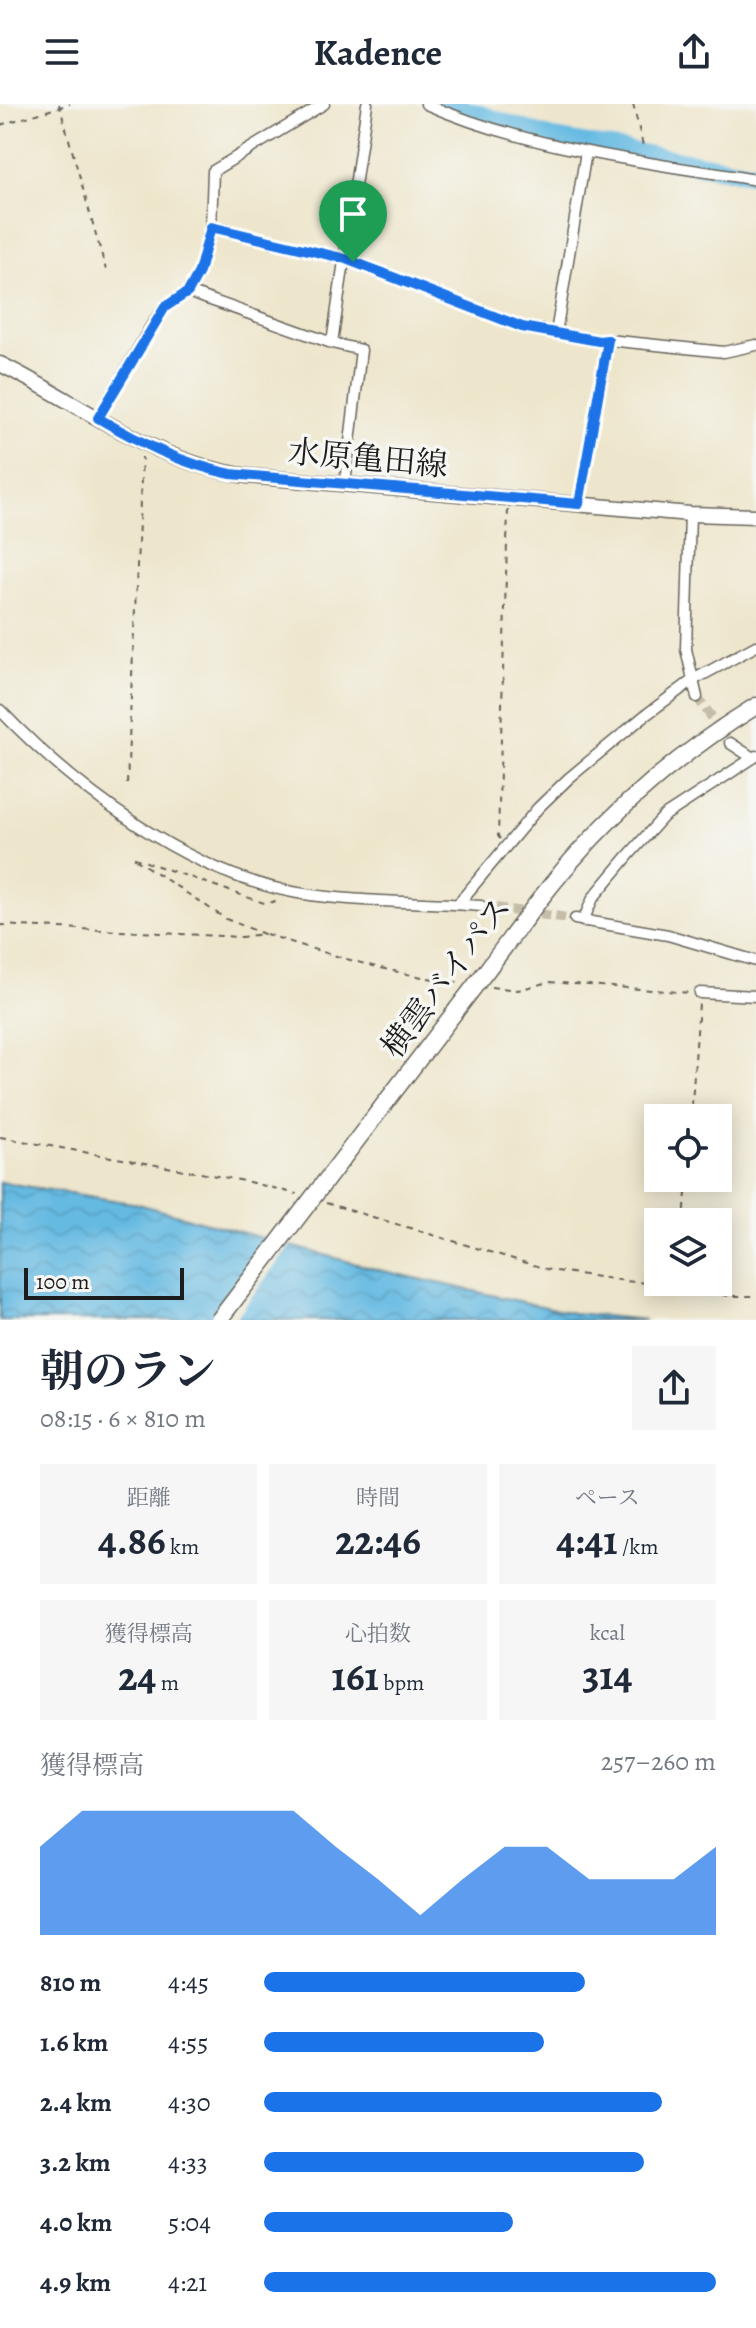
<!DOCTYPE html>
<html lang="ja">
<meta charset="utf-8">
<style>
:root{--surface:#fff;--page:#f6f6f7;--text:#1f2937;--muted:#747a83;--accent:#1a73e8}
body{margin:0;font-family:Alegreya,"Noto Serif JP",serif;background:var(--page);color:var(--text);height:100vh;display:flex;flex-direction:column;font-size:30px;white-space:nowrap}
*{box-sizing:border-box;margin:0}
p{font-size:26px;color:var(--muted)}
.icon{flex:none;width:44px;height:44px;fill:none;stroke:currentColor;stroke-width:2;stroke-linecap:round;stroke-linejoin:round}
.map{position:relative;height:1216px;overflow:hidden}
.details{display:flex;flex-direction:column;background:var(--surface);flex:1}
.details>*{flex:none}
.buttons{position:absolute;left:644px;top:1000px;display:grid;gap:16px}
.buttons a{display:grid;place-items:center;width:88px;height:88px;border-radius:0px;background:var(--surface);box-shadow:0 4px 20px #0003;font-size:40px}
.scale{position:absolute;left:24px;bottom:20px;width:160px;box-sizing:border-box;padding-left:8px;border:4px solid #1c1c1c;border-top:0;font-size:22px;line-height:28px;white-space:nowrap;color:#1c1c1c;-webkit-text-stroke:6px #f6f6f2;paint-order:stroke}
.pin{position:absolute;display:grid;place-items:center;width:68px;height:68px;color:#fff;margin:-82px -34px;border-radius:50% 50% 50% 0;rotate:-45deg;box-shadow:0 0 8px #0007}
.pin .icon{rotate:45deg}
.round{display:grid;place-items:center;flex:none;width:84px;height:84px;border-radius:0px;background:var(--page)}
.head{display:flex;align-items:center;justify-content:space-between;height:136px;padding:0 40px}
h1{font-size:44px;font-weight:700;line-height:60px}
.figures{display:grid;grid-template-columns:repeat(3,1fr);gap:12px;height:136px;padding:8px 40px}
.figures div{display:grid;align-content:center;border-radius:0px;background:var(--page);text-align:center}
.figures b{font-size:40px;font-weight:700}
.figures small{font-size:22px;font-weight:400}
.figures p{font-size:22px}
.chart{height:224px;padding:16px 40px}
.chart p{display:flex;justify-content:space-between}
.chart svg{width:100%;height:144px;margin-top:8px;fill:var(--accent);opacity:.7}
ul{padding:0 40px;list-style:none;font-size:26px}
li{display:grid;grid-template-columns:128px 96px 1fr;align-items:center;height:60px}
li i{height:20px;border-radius:10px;background:var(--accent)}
header{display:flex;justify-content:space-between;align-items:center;height:104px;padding:0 40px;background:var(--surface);font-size:36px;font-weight:700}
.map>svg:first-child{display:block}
.water{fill:url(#water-waves);stroke:#406b7f;stroke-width:2}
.pier{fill:#eee6cc}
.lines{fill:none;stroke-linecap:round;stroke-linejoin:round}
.river{stroke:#65bae2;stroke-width:20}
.minor-tunnel{stroke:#c4bea9;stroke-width:10;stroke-dasharray:10 5;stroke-linecap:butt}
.minor-casing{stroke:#66635a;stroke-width:13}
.major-casing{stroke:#66635a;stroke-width:17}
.highway-casing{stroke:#66635a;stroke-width:19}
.path{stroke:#66635a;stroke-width:2;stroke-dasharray:6 6;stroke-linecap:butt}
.minor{stroke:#fff;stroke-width:10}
.major{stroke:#fff;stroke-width:14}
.highway{stroke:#fff;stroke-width:16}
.highway-bridge-casing{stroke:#66635a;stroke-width:19;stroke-linecap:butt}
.highway-bridge{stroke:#fff;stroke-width:16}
.route-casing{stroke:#fff;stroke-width:16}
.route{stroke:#1a73e8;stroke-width:10}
.labels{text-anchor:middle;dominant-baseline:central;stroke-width:7;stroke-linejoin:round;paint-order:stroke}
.street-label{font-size:32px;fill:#1c1c1c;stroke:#f6f6f2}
</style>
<header><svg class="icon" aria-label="menu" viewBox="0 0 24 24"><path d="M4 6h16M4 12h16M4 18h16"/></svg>Kadence<svg class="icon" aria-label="share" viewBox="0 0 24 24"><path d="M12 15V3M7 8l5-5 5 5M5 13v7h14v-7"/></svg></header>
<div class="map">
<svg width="756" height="1216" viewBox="0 0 756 1216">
<defs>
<pattern id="water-waves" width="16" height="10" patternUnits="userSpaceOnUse" patternTransform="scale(2)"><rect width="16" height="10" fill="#65bae2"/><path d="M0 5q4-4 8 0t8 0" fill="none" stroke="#579fc1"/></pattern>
</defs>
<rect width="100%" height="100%" fill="#f6f6f2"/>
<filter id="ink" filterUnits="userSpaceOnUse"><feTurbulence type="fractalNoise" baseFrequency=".0125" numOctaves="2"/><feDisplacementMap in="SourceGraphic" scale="16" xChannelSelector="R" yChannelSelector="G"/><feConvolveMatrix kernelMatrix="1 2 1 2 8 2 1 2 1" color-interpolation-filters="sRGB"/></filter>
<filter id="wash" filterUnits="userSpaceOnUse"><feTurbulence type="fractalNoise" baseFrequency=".006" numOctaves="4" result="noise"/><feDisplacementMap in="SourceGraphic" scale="32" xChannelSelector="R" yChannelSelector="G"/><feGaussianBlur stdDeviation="1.8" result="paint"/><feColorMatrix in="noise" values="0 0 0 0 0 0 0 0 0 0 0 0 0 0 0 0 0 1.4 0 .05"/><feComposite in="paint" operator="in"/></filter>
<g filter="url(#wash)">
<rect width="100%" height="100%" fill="#eee6cc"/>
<path class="water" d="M 0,1078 L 138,1100 L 379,1166 L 573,1209 L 645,1216 L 0,1216 Z"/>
<path class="pier" d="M 274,1133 L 293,1138 L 234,1216 L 211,1216 Z"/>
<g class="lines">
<path class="river" d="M 446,0 L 549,34 L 756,70"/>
</g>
</g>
<g filter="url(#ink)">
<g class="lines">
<g class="minor-tunnel">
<path d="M 697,593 L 724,630"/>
<path d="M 481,802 L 575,815"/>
</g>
<defs>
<g id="minor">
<path d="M 426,0 C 528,45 647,58 756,76"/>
<path d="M 211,123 L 346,155 L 522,223 L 599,237 L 608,236 L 724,248 L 756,241"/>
<path d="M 188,188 L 332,239 L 361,246 L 345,380"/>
<path d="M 556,229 L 586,48"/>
<path d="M 332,239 L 367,0"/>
<path d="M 98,314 L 153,219 L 165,203 L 188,188 L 199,168 L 211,123 L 213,67 L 324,0"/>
<path d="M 579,400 L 608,236"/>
<path d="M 690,410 L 686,545 L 697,593"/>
<path d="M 0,606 C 76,685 187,770 298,789 C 358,799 420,797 481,802"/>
<path d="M 730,639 L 753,654"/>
<path d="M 458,800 L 538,704 L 569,674 L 643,613 L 693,576 L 756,542"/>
<path d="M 575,815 L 668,831 L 756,857"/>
<path d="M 583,817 L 593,794 L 628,752 L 664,712 L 756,652"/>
<path d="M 700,889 L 756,892"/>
</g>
<path id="major" d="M 0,260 C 84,301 153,359 248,372 L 690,410 L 756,412"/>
<path id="highway" d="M 487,866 C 518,825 547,783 582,745 C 633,689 691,642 756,602"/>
</defs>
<use href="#minor" class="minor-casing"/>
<use href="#major" class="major-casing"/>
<use href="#highway" class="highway-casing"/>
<g class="path">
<path d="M 59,0 L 106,166"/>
<path d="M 633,0 L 644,46"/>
<path d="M 0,21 L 70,0"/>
<path d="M 127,680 L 142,353"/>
<path d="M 500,735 L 498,732 L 508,406"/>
<path d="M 0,821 L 241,833 L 264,830 L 226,815 L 132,753 L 267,800 L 280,795"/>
<path d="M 266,830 C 330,851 395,871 461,879"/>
<path d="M 491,883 L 518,886 L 549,878 L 692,889"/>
<path d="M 691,1014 L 699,899"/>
<path d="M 0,1033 L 245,1077 L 297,1090"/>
<path d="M 326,1099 L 550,1166 L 626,1177 L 679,1182 L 729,1192 L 756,1192"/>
<path d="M 684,1118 L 687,1074"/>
</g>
<use href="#minor" class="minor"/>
<use href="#major" class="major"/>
<use href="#highway" class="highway"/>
<defs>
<path id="highway-bridge" d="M 219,1216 L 487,866"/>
</defs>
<use href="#highway-bridge" class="highway-bridge-casing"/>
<use href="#highway-bridge" class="highway-bridge"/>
</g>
</g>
<g class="lines" filter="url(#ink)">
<defs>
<path id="route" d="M 211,123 L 346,155 L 522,223 L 599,237 L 608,236 L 579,400 L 231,370 C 182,360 141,339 98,314 L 165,203 L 188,188 L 199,168 Z"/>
</defs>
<use href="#route" class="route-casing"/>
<use href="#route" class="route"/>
</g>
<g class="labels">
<g class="street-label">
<text transform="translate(368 354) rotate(5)">水原亀田線</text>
<text transform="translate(446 873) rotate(-53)">横雲バイパス</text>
</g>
</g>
</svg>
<div class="buttons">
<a><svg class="icon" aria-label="locate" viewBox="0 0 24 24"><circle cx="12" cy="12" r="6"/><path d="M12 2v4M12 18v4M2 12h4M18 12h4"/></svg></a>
<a><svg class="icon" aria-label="layers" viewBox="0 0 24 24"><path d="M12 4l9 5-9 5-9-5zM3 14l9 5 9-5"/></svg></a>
</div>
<div class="scale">100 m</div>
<div class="pin" style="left:353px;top:158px;background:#1e9e55"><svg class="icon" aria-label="arrive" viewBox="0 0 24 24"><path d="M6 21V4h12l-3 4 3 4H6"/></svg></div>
</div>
<section class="details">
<div class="head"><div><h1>朝のラン</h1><p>08:15 · 6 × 810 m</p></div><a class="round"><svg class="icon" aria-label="share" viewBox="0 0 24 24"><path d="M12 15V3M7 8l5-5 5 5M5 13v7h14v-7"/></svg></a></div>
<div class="figures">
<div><p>距離</p><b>4.86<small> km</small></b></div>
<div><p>時間</p><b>22:46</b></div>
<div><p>ペース</p><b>4:41<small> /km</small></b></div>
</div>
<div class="figures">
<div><p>獲得標高</p><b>24<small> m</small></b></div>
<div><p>心拍数</p><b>161<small> bpm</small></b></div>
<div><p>kcal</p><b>314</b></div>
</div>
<div class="chart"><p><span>獲得標高</span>257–260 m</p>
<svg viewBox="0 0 160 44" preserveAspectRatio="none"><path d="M0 44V17L10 6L20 6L30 6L40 6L50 6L60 6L70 17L80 27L90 38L100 27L110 17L120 17L130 27L140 27L150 27L160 17V44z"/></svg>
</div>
<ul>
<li><b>810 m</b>4:45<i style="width:71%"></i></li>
<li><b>1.6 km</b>4:55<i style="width:62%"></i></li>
<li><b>2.4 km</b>4:30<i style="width:88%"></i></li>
<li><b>3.2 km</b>4:33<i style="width:84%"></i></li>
<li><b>4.0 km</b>5:04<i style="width:55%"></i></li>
<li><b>4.9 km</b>4:21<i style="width:100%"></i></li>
</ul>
</section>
